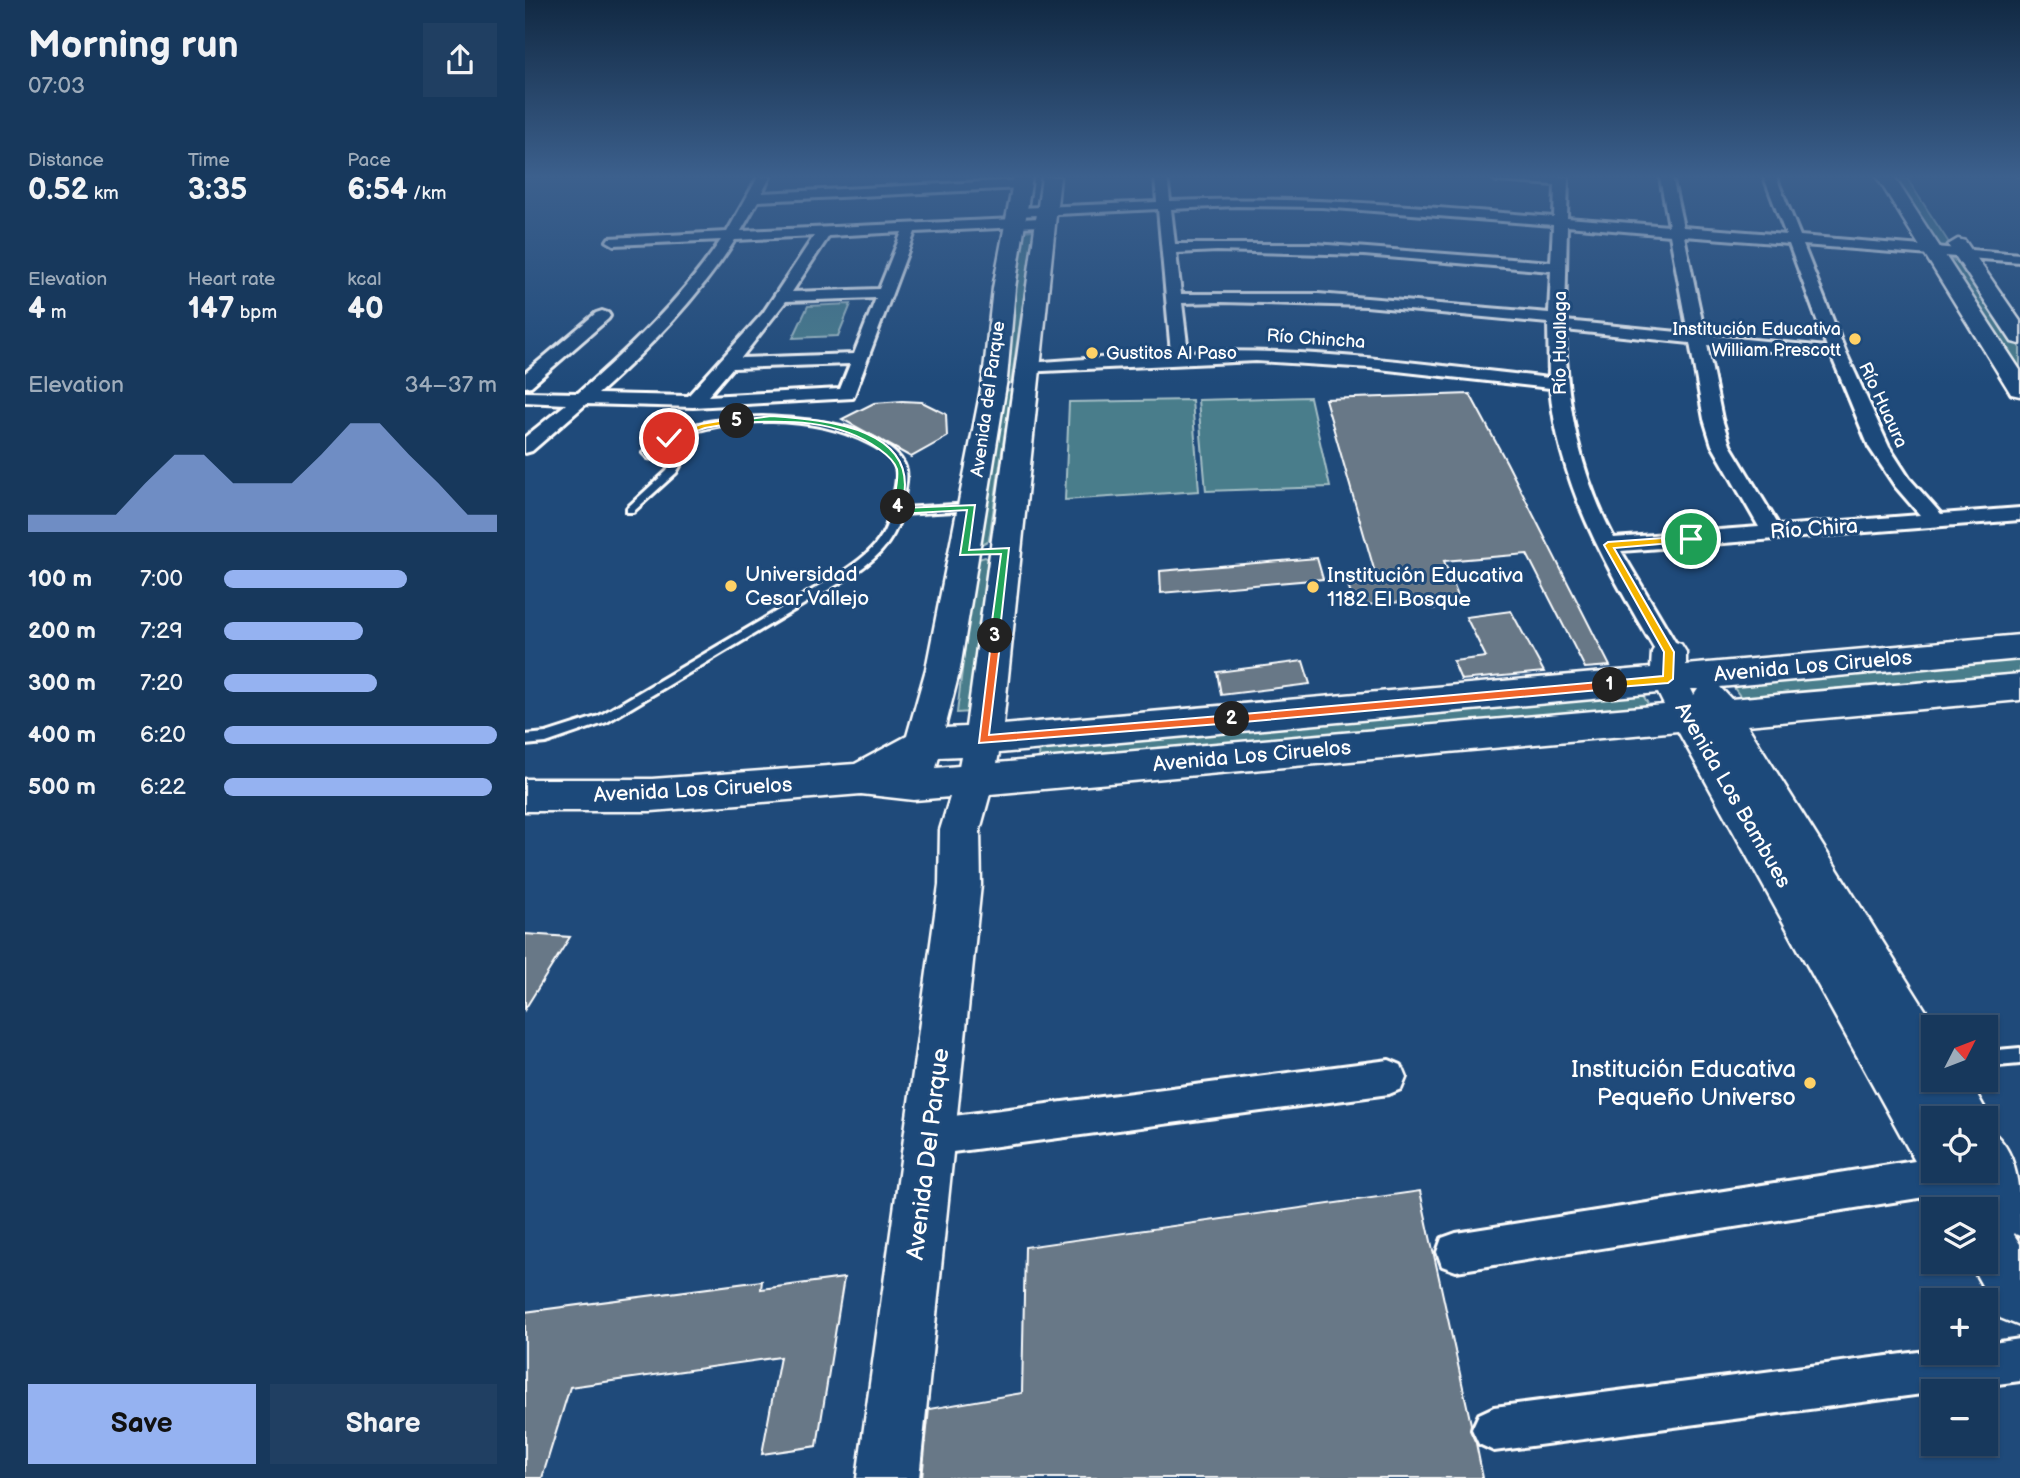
<!DOCTYPE html>
<meta charset="utf-8">
<style>
:root{--surface:#17385c;--page:#203f62;--text:#f1f3f6;--muted:#9eacbb;--line:#365272;--accent:#95b2f1}
body{margin:0;font-family:"Balsamiq Sans",sans-serif;background:var(--page);color:var(--text);height:100vh;display:flex;flex-direction:column;font-size:26px;white-space:nowrap}
*{box-sizing:border-box;margin:0}
p{font-size:23px;color:var(--muted)}
.icon{flex:none;width:38px;height:38px;fill:none;stroke:currentColor;stroke-width:2;stroke-linecap:round;stroke-linejoin:round}
.map{position:relative;flex:1;overflow:hidden}
.sheet{display:flex;flex-direction:column;background:var(--surface);width:525px}
.sheet>*{flex:none}
.needle{width:46px;rotate:48deg}
.buttons{position:absolute;left:1396px;top:1015px;display:grid;gap:14px}
.buttons a{display:grid;place-items:center;width:77px;height:77px;border-radius:0px;background:var(--surface);box-shadow:0 2px 5px #0004,0 0 0 2px var(--line);font-size:35px}
.pin{position:absolute;display:grid;place-items:center;width:60px;height:60px;color:#fff;margin:-30px;border:4px solid #fff;border-radius:50%;box-shadow:0 2px 7px #0007}
.km{position:absolute;width:35px;height:35px;margin:-18px;border-radius:50%;background:#222;color:#fff;font-size:19px;line-height:35px;text-align:center}
.round{display:grid;place-items:center;flex:none;width:74px;height:74px;border-radius:0px;background:var(--page)}
.headline{display:flex;align-items:center;justify-content:space-between;height:119px;padding:0 28px}
h1{font-size:38px;font-weight:700;line-height:52px}
.metrics{display:grid;grid-template-columns:repeat(3,1fr);gap:10px;height:119px;padding:7px 28px}
.metrics div{display:grid;align-content:center}
.metrics b{font-size:30px;font-weight:700}
.metrics small{font-size:19px;font-weight:400}
.metrics p{font-size:19px}
.chart{height:196px;padding:14px 28px}
.chart p{display:flex;justify-content:space-between}
.chart svg{width:100%;height:126px;margin-top:7px;fill:var(--accent);opacity:.7}
.action{display:flex;gap:14px;margin-top:auto;padding:14px 28px}
.action a{flex:1;height:80px;border-radius:0px;background:var(--accent);color:#111;font-size:28px;font-weight:700;line-height:80px;text-align:center}
.action a+a{background:var(--page);color:var(--text)}
ul{padding:0 28px;list-style:none;font-size:23px}
li{display:grid;grid-template-columns:112px 84px 1fr;align-items:center;height:52px}
li i{height:18px;border-radius:9px;background:var(--accent)}
main{display:flex;flex:1;min-height:0}
.map>svg:first-child{display:block}
.green{fill:#487d8b;stroke:#a4bec5;stroke-width:2}
.building{fill:#677887;stroke:#fff;stroke-width:2}
.lines{fill:none;stroke-linecap:round;stroke-linejoin:round}
.lane-casing{stroke:#fff;stroke-width:6}
.street-casing{stroke:#fff;stroke-width:6}
.secondary-casing{stroke:#fff;stroke-width:5}
.path{stroke:#fff;stroke-width:2.5;stroke-dasharray:1 2.5;stroke-linecap:butt}
.lane{fill:#1f4a7a;fill-rule:evenodd}
.street{fill:#1f4a7a;fill-rule:evenodd}
.secondary{fill:#1f4a7a;fill-rule:evenodd}
.split-1{fill:#f5b400;stroke:#fff;stroke-width:2}
.split-2{fill:#f0652b;stroke:#fff;stroke-width:2}
.split-3{fill:#f0652b;stroke:#fff;stroke-width:2}
.split-4{fill:#22a559;stroke:#fff;stroke-width:2}
.split-5{fill:#22a559;stroke:#fff;stroke-width:2}
.split-6{fill:#f5b400;stroke:#fff;stroke-width:2}
.poi-dot{fill:#ffd166;stroke:#1f4a7a;stroke-width:2.5}
.labels{text-anchor:middle;dominant-baseline:central;stroke-width:6;stroke-linejoin:round;paint-order:stroke}
.far-poi-label{font-size:18px;fill:#fff;stroke:#1f4a7a;text-anchor:end}
.far-street-label{font-size:18px;fill:#fff;stroke:#1f4a7a}
.street-label{font-size:21px;fill:#fff;stroke:#1f4a7a}
.poi-label{font-size:21px;fill:#fff;stroke:#1f4a7a;text-anchor:start}
.near-poi-label{font-size:24px;fill:#fff;stroke:#1f4a7a;text-anchor:end}
.near-street-label{font-size:24px;fill:#fff;stroke:#1f4a7a}
</style>
<main>
<section class="sheet">
<div class="headline"><div><h1>Morning run</h1><p>07:03</p></div><a class="round"><svg class="icon" aria-label="share" viewBox="0 0 24 24"><path d="M12 15V3M7 8l5-5 5 5M5 13v7h14v-7"/></svg></a></div>
<div class="metrics">
<div><p>Distance</p><b>0.52<small> km</small></b></div>
<div><p>Time</p><b>3:35</b></div>
<div><p>Pace</p><b>6:54<small> /km</small></b></div>
</div>
<div class="metrics">
<div><p>Elevation</p><b>4<small> m</small></b></div>
<div><p>Heart rate</p><b>147<small> bpm</small></b></div>
<div><p>kcal</p><b>40</b></div>
</div>
<div class="chart"><p><span>Elevation</span>34–37 m</p>
<svg viewBox="0 0 160 44" preserveAspectRatio="none"><path d="M0 44V38L10 38L20 38L30 38L40 27L50 17L60 17L70 27L80 27L90 27L100 17L110 6L120 6L130 17L140 27L150 38L160 38V44z"/></svg>
</div>
<ul>
<li><b>100 m</b>7:00<i style="width:67%"></i></li>
<li><b>200 m</b>7:29<i style="width:51%"></i></li>
<li><b>300 m</b>7:20<i style="width:56%"></i></li>
<li><b>400 m</b>6:20<i style="width:100%"></i></li>
<li><b>500 m</b>6:22<i style="width:98%"></i></li>
</ul>
<div class="action"><a>Save</a><a>Share</a></div>
</section>
<div class="map">
<svg width="1495" height="1478" viewBox="0 0 1495 1478">
<rect width="100%" height="100%" fill="#1f4a7a"/>
<filter id="ink" filterUnits="userSpaceOnUse"><feTurbulence type="fractalNoise" baseFrequency=".0143" numOctaves="2"/><feDisplacementMap in="SourceGraphic" scale="14" xChannelSelector="R" yChannelSelector="G"/><feConvolveMatrix kernelMatrix="1 2 1 2 8 2 1 2 1" color-interpolation-filters="sRGB"/></filter>
<g filter="url(#ink)">
<g class="green">
<path d="M 1366,177 L 1381,177 L 1428,249 L 1413,248 Z"/>
<path d="M 509,230 L 486,383 L 476,384 L 497,231 Z"/>
<path d="M 1421,259 L 1438,263 L 1495,348 L 1495,381 Z"/>
<path d="M 326,304 L 313,336 L 268,338 L 283,306 Z"/>
<path d="M 486,390 L 464,540 L 457,544 L 454,543 L 475,391 Z"/>
<path d="M 785,397 L 805,487 L 681,491 L 673,400 Z"/>
<path d="M 667,400 L 674,491 L 540,500 L 544,402 Z"/>
<path d="M 460,557 L 463,559 L 445,712 L 432,713 L 450,560 Z"/>
<path d="M 1495,659 L 1495,678 L 1220,703 L 1207,685 Z"/>
<path d="M 1118,695 L 1127,711 L 513,769 L 515,746 Z"/>
</g>
<g class="building">
<path d="M 945,394 L 982,463 L 1085,666 L 1060,668 L 1002,554 L 919,561 L 937,606 L 904,609 L 901,600 L 829,606 L 823,585 L 853,583 L 800,399 Z"/>
<path d="M 377,401 L 397,402 L 421,414 L 422,437 L 386,457 L 317,419 L 349,403 Z"/>
<path d="M 792,558 L 798,579 L 636,593 L 635,571 Z"/>
<path d="M 986,611 L 1019,672 L 936,680 L 928,661 L 961,657 L 941,617 Z"/>
<path d="M 778,661 L 785,684 L 696,695 L 692,672 Z"/>
<path d="M 0,934 L 45,937 L 0,1009 Z"/>
<path d="M 895,1191 L 946,1424 L 945,1430 L 951,1443 L 958,1478 L 397,1478 L 404,1409 L 497,1393 L 500,1247 Z"/>
<path d="M 319,1278 L 292,1446 L 237,1454 L 255,1357 L 45,1387 L 17,1478 L 0,1478 L 0,1312 L 237,1281 L 236,1289 Z"/>
</g>
<g class="lines">
<defs>
<g id="lane">
<path d="M 236,417 C 279,419 330,421 365,449 C 372,454 379,462 381,470 C 383,482 378,496 377,508 L 447,504 L 452,507 L 447,510 L 376,514 C 368,546 347,562 321,579 L 82,722 L 21,743 L 0,745 L 0,735 L 21,733 L 74,716 L 313,575 C 346,553 362,541 368,500 C 370,491 374,478 371,468 C 368,457 354,448 344,443 C 287,414 209,415 150,438 L 162,447 L 154,460 L 155,466 L 151,473 L 108,512 L 102,512 L 102,508 L 142,471 L 145,466 L 145,462 L 123,458 L 118,453 C 149,422 194,419 236,417 ZM 143,441 L 153,448 L 147,457 L 128,453 Z"/>
<path d="M 1495,1048 L 1495,1064 L 1461,1067 L 1461,1051 Z"/>
</g>
<g id="street">
<path d="M 233,177 L 245,177 L 237,193 L 497,180 L 503,184 L 497,188 L 233,201 L 216,231 L 515,218 L 522,222 L 515,226 L 390,232 L 328,398 L 168,407 L 61,404 L 7,451 L 0,453 L 0,437 L 41,404 L 0,402 L 0,392 L 53,393 C 105,348 157,298 196,240 L 89,245 L 82,241 L 84,238 L 202,232 ZM 377,232 L 354,289 L 267,292 L 304,236 ZM 289,236 L 238,313 L 163,396 L 73,394 C 124,348 173,298 210,240 ZM 351,298 L 329,354 L 216,358 L 261,301 ZM 325,364 L 315,389 L 183,396 L 207,368 Z"/>
<path d="M 630,177 L 642,177 L 645,201 C 774,195 900,207 1029,217 L 1030,185 L 972,181 L 966,177 L 1043,177 L 1042,218 L 1144,226 L 1135,177 L 1147,177 L 1158,227 L 1261,235 L 1239,177 L 1251,177 L 1275,236 L 1495,254 L 1495,262 L 1278,245 L 1321,353 L 1364,447 L 1384,478 L 1416,514 L 1495,508 L 1495,520 L 1096,551 L 1156,652 L 1153,658 L 1144,660 L 1135,658 C 1084,571 1035,491 1025,388 L 845,368 L 731,361 L 497,372 L 494,368 L 497,364 L 503,363 L 646,353 L 633,209 L 493,216 L 486,212 L 493,208 L 632,202 ZM 711,206 L 797,207 L 1028,225 L 1026,262 L 790,244 L 650,244 L 646,209 ZM 1042,226 L 1145,235 L 1163,333 L 1040,321 ZM 1159,236 L 1264,244 L 1302,347 L 1180,335 ZM 692,251 L 839,255 L 1026,271 L 1024,313 L 793,294 L 656,294 L 651,253 ZM 697,302 L 841,306 L 1023,323 L 1024,378 C 904,365 784,347 663,352 L 657,303 ZM 1040,330 L 1165,343 L 1179,419 L 1187,445 L 1234,527 L 1089,538 C 1054,472 1041,404 1040,330 ZM 1182,345 L 1307,357 L 1344,447 L 1370,486 L 1395,515 L 1254,526 L 1205,445 L 1197,419 Z"/>
<path d="M 77,311 L 83,313 L 85,316 L 83,319 L 6,386 L 0,387 L 0,373 L 71,313 Z"/>
<path d="M 864,1060 L 876,1065 L 881,1077 L 876,1089 L 864,1094 L 405,1155 L 392,1150 L 387,1137 L 392,1124 L 405,1119 Z"/>
<path d="M 1409,1158 L 1409,1171 L 1442,1171 L 1438,1187 L 1425,1193 L 931,1271 L 917,1266 L 912,1252 L 917,1238 L 931,1233 Z"/>
<path d="M 1495,1339 L 1495,1381 L 969,1451 L 954,1444 L 947,1429 L 954,1414 L 969,1407 L 1409,1350 L 1409,1353 L 1461,1353 L 1461,1344 Z"/>
</g>
<g id="secondary">
<path d="M 489,177 L 507,177 L 490,288 L 482,379 L 435,669 L 420,728 L 441,727 L 517,177 L 535,177 L 478,725 L 1126,668 L 1127,652 L 1132,644 L 1144,640 L 1156,644 L 1161,652 L 1161,665 L 1495,635 L 1495,659 L 1195,687 L 1206,699 L 1495,674 L 1495,700 L 1222,725 L 1411,1027 L 1409,1027 L 1409,1080 L 1444,1080 L 1465,1118 L 1461,1127 L 1461,1118 L 1409,1118 L 1409,1171 L 1461,1171 L 1461,1128 C 1495,1147 1495,1193 1495,1236 L 1488,1233 L 1495,1244 L 1495,1326 L 1475,1318 L 1444,1262 L 1461,1262 L 1461,1209 L 1416,1209 L 1397,1171 L 1399,1166 L 1391,1163 L 1153,731 L 465,794 L 455,830 L 456,885 L 394,1478 L 332,1478 L 414,885 L 415,830 L 425,797 L 389,800 L 336,794 L 127,811 L 0,811 L 0,779 L 127,779 L 330,764 L 382,736 L 401,669 L 458,379 L 468,288 ZM 1166,689 L 1173,689 L 1169,695 ZM 1133,693 L 1139,705 L 472,763 L 474,753 ZM 436,756 L 434,766 L 411,768 L 414,757 Z"/>
<path d="M 1352,177 L 1369,177 L 1495,370 L 1495,396 L 1486,394 L 1483,389 Z"/>
<path d="M 1433,239 L 1440,241 L 1495,321 L 1495,344 L 1487,342 L 1423,245 Z"/>
</g>
</defs>
<use href="#lane" class="lane-casing"/>
<use href="#street" class="street-casing"/>
<use href="#secondary" class="secondary-casing"/>
<path class="path" d="M 1491,177 L 1495,178"/>
<use href="#lane" class="lane"/>
<use href="#street" class="street"/>
<use href="#secondary" class="secondary"/>
</g>
</g>
<linearGradient id="sky" x2="0" y2="1"><stop stop-color="#112943"/><stop offset="0.46" stop-color="#3c608d"/><stop offset="1" stop-color="#3c608d" stop-opacity="0"/></linearGradient>
<rect width="1495" height="384" fill="url(#sky)"/>
<path class="split-1" d="M 1166,536 L 1169,537 L 1169,541 L 1089,548 L 1149,652 L 1148,679 L 1143,683 L 1081,688 L 1079,685 L 1085,681 L 1138,676 L 1139,652 L 1079,545 L 1083,542 Z"/>
<path class="split-2" d="M 1085,681 L 1090,685 L 1085,689 L 707,723 L 701,719 L 707,715 Z"/>
<path class="split-3" d="M 467,634 L 476,636 L 464,735 L 707,715 L 713,719 L 707,723 L 454,743 Z"/>
<path class="split-4" d="M 373,504 L 377,508 L 450,505 L 444,550 L 484,548 L 474,639 L 465,636 L 476,554 L 435,555 L 442,510 L 373,514 L 369,511 L 368,507 Z"/>
<path class="split-5" d="M 246,416 C 302,420 401,428 376,508 L 368,507 C 369,496 374,479 372,469 C 369,460 361,454 354,449 C 313,419 260,420 212,423 L 208,421 Z"/>
<path class="split-6" d="M 212,418 L 215,422 L 180,428 L 144,441 L 139,438 L 176,424 Z"/>
<g class="poi-dot">
<circle cx="1330" cy="339" r="7"/>
<circle cx="567" cy="353" r="7"/>
<circle cx="206" cy="586" r="7"/>
<circle cx="788" cy="587" r="7"/>
<circle cx="1285" cy="1083" r="7"/>
</g>
<g class="labels">
<g class="far-poi-label">
<text x="1316" y="329">Institución Educativa<tspan x="1316" dy="21">William Prescott</tspan></text>
<text x="581" y="353" text-anchor="start">Gustitos Al Paso</text>
</g>
<g class="far-street-label">
<text transform="translate(791 339) rotate(4)">Río Chincha</text>
<text transform="translate(1035 343) rotate(-90)">Río Huallaga</text>
<text transform="translate(463 399) rotate(-82)">Avenida del Parque</text>
<text transform="translate(1358 405) rotate(65)">Río Huaura</text>
</g>
<g class="street-label">
<text transform="translate(1289 529) rotate(-4)">Río Chira</text>
<text transform="translate(1288 666) rotate(-5)">Avenida Los Ciruelos</text>
<text transform="translate(727 756) rotate(-5)">Avenida Los Ciruelos</text>
<text transform="translate(168 790) rotate(-3)">Avenida Los Ciruelos</text>
<text transform="translate(1208 795) rotate(60)">Avenida Los Bambues</text>
</g>
<g class="poi-label">
<text x="220" y="574">Universidad<tspan x="220" dy="24">Cesar Vallejo</tspan></text>
<text x="802" y="575">Institución Educativa<tspan x="802" dy="24">1182 El Bosque</tspan></text>
</g>
<g class="near-poi-label">
<text x="1271" y="1069">Institución Educativa<tspan x="1271" dy="28">Pequeño Universo</tspan></text>
</g>
<g class="near-street-label">
<text transform="translate(403 1154) rotate(-83)">Avenida Del Parque</text>
</g>
</g>
</svg>
<div class="buttons">
<a><svg class="needle" viewBox="-14 -14 28 28"><path d="M0-13l5 13h-10z" fill="#e53935"/><path d="M0 13l5-13h-10z" fill="#9eacbb"/></svg></a>
<a><svg class="icon" aria-label="locate" viewBox="0 0 24 24"><circle cx="12" cy="12" r="6"/><path d="M12 2v4M12 18v4M2 12h4M18 12h4"/></svg></a>
<a><svg class="icon" aria-label="layers" viewBox="0 0 24 24"><path d="M12 4l9 5-9 5-9-5zM3 14l9 5 9-5"/></svg></a>
<a>+</a>
<a>−</a>
</div>
<div class="pin" style="left:1166px;top:539px;background:#1e9e55"><svg class="icon" aria-label="arrive" viewBox="0 0 24 24"><path d="M6 21V4h12l-3 4 3 4H6"/></svg></div>
<div class="pin" style="left:144px;top:438px;background:#d93025"><svg class="icon" aria-label="check" viewBox="0 0 24 24"><path d="M5 12l5 5 9-10"/></svg></div>
<b class="km" style="left:1085px;top:685px">1</b>
<b class="km" style="left:707px;top:719px">2</b>
<b class="km" style="left:470px;top:636px">3</b>
<b class="km" style="left:373px;top:507px">4</b>
<b class="km" style="left:212px;top:421px">5</b>
</div>
</main>
